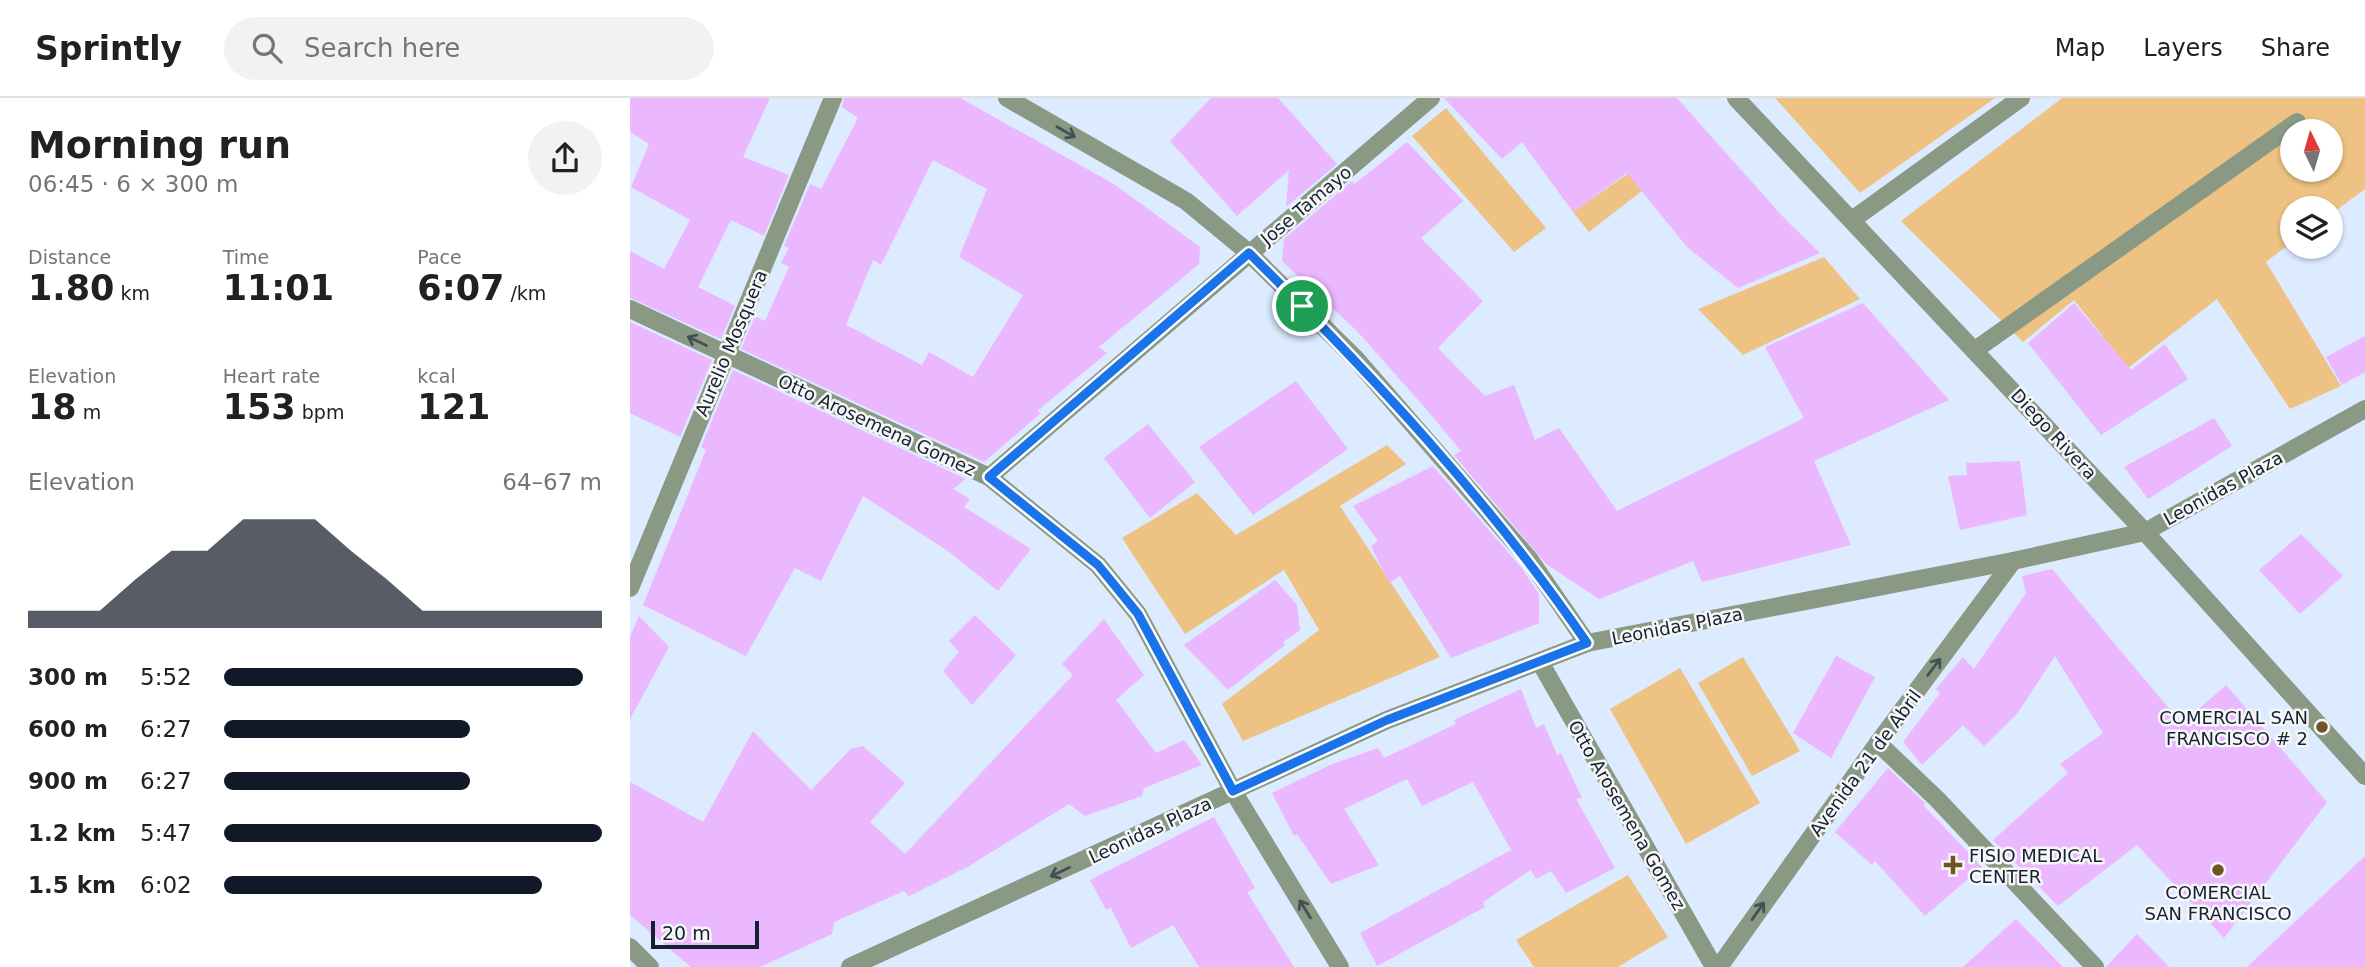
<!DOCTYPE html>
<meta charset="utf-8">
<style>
:root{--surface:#fff;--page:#f2f2f2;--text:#202124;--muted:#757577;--line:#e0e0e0;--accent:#111827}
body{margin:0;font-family:"DejaVu Sans",sans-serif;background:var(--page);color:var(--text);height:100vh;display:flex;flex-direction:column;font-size:26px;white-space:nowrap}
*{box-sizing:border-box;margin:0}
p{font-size:23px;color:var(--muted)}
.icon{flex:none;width:38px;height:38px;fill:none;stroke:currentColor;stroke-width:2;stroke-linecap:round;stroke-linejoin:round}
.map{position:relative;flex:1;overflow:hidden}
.panel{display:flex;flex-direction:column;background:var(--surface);width:630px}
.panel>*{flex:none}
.needle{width:46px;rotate:355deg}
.buttons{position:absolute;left:1650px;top:21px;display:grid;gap:14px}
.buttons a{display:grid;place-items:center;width:63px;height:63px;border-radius:50%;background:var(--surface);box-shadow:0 2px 5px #0004;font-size:35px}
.scale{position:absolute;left:21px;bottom:18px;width:108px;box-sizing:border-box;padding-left:7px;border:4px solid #142133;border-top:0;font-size:19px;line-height:24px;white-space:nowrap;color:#142133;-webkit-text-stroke:5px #f7f7f7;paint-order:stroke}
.pin{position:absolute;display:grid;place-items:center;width:60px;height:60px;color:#fff;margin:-30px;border:4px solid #fff;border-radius:50%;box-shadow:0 2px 7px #0007}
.round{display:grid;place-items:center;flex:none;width:74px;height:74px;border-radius:37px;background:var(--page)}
.headline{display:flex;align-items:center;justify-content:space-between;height:119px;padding:0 28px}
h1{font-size:38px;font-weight:700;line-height:52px}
.metrics{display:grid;grid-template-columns:repeat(3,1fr);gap:10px;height:119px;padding:7px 28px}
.metrics div{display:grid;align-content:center}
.metrics b{font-size:35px;font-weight:700}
.metrics small{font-size:19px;font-weight:400}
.metrics p{font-size:19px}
.chart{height:196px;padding:14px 28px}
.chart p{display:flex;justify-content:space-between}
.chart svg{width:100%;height:126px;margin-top:7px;fill:var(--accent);opacity:.7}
ul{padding:0 28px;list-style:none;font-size:23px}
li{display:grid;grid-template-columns:112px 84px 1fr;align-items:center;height:52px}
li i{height:18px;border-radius:9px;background:var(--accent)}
header{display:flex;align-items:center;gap:42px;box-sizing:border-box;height:98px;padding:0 35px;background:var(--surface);border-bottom:2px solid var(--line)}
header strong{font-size:33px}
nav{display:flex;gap:38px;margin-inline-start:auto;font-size:24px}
.search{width:490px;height:63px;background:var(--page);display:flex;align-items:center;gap:18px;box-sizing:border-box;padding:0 24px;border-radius:38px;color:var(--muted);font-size:26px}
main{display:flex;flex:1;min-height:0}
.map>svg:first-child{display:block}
.green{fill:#edc283;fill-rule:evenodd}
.building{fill:#ebb7ff;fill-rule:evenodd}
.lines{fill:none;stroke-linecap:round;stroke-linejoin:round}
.minor{stroke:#8a9983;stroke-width:18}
.oneway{stroke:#435153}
.route-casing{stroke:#fff;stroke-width:14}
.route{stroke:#1a73e8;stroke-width:9}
.poi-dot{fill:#705327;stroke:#f7f7f7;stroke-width:2.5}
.labels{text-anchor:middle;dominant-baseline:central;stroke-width:5;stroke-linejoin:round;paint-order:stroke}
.street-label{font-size:18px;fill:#142133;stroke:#f7f7f7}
.poi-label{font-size:18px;fill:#142133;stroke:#f7f7f7;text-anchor:end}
</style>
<header>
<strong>Sprintly</strong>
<div class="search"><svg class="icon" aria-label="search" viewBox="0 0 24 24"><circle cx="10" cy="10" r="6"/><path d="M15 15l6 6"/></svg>Search here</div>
<nav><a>Map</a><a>Layers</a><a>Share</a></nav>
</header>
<main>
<section class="panel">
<div class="headline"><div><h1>Morning run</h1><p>06:45 · 6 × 300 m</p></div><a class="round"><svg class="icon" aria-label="share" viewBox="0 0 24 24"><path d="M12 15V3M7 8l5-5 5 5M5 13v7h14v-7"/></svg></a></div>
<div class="metrics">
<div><p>Distance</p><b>1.80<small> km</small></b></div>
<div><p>Time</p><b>11:01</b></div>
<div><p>Pace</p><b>6:07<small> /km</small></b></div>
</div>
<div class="metrics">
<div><p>Elevation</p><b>18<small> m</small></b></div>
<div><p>Heart rate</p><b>153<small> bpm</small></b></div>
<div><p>kcal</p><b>121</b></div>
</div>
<div class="chart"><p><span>Elevation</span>64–67 m</p>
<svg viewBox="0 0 160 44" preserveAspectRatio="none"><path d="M0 44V38L10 38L20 38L30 27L40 17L50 17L60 6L70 6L80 6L90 17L100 27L110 38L120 38L130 38L140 38L150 38L160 38V44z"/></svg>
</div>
<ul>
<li><b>300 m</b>5:52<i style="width:95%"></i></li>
<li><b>600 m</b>6:27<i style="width:65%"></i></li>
<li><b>900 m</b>6:27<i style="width:65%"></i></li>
<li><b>1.2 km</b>5:47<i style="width:100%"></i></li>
<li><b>1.5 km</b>6:02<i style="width:84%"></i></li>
</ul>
</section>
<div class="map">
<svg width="1735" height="869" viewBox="0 0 1735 869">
<rect width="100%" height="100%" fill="#dcebff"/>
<g class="green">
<path d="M 1145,0 L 1365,0 L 1230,95 Z"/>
<path d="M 1432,0 L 1735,0 L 1735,91 L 1701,116 L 1701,110 L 1662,110 L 1662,144 L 1636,164 L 1711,288 L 1660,311 L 1587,201 L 1498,270 L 1444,202 L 1393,244 L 1271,123 ZM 1662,33 L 1701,33 L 1701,72 L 1662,72 Z"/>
<path d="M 816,10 L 916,130 L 884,154 L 782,38 Z"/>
<path d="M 1069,26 L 1081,39 L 959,134 L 943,114 Z"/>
<path d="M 1194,159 L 1230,201 L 1113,257 L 1068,211 Z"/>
<path d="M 757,347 L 776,366 L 710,408 L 810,559 L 613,643 L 592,606 L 689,532 L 654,472 L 555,536 L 492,440 L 567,395 L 606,437 Z"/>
<path d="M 1113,559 L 1170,653 L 1122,678 L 1068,585 Z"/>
<path d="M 1050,570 L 1130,705 L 1056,746 L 980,611 Z"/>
<path d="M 998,777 L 1038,839 L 988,869 L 904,869 L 886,842 Z"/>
</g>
<g class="building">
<path d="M 0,0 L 140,0 L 113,59 L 159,77 L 134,138 L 101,122 L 68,189 L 105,208 L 91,241 L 0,200 L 0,153 L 34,171 L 60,122 L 1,89 L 19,46 L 0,34 Z"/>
<path d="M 214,0 L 330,0 L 484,86 L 570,149 L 569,166 L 469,249 L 477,255 L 407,313 L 411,315 L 354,364 L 111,251 L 125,218 L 135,223 L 159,169 L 151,165 L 159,150 L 154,148 L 180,86 L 191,91 L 228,20 L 212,9 ZM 303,62 L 357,91 L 329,159 L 393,197 L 343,279 L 299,254 L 292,267 L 216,227 L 243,162 L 251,167 Z"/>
<path d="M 581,0 L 648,0 L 707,66 L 656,109 L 659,72 L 607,118 L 540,43 Z"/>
<path d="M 814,0 L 1047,0 L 1155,121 L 1190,155 L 1108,190 L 1057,149 L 997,75 L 943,114 L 892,44 L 872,61 Z"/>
<path d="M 777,44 L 833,103 L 791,140 L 853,203 L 808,250 L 855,298 L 884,287 L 905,342 L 929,330 L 987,413 L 1174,320 L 1135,249 L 1233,205 L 1319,302 L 1184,363 L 1221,447 L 1072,484 L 1063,463 L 969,501 L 916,466 L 824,357 L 831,353 L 802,318 L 728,234 L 652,163 L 654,141 L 722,83 L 724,86 L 731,81 Z"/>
<path d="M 1444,205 L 1501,272 L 1535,246 L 1558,281 L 1471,337 L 1398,245 Z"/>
<path d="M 0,224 L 82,262 L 50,339 L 0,315 Z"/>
<path d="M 1735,238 L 1735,274 L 1712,287 L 1696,259 Z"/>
<path d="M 103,272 L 336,381 L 323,391 L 340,401 L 334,409 L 401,451 L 368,493 L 318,453 L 233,398 L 191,483 L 165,470 L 116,558 L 13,507 L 76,352 L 71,349 Z"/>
<path d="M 666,283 L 718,351 L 623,417 L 569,349 Z"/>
<path d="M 1584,320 L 1602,348 L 1518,401 L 1494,369 Z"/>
<path d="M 518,326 L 565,384 L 520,420 L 474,360 Z"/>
<path d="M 1390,363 L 1397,417 L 1330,432 L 1318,378 L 1337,377 L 1336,365 Z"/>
<path d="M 803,368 L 891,469 L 909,496 L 909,525 L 821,560 L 770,478 L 759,485 L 741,448 L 748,443 L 723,408 Z"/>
<path d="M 1671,436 L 1713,478 L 1670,516 L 1629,472 Z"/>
<path d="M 1422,471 L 1552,626 L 1596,587 L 1697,704 L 1594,840 L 1507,747 L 1428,808 L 1363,742 L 1438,675 L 1430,666 L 1473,635 L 1425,558 L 1387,616 L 1354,648 L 1333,627 L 1292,667 L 1273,644 L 1310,595 L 1306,591 L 1333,559 L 1344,571 L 1396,495 L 1392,478 Z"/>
<path d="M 645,482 L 667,507 L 670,532 L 653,544 L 655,547 L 598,592 L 554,547 Z"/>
<path d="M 345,517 L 386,557 L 342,607 L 313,573 L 329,554 L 319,543 Z"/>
<path d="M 9,518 L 39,549 L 0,621 L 0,539 Z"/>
<path d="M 474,521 L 514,577 L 486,602 L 526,655 L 554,642 L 572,667 L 514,690 L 512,698 L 455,718 L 439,706 L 339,768 L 279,798 L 274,793 L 204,824 L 202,836 L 130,869 L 61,869 L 0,817 L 0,684 L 73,724 L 123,633 L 181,692 L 221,651 L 233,648 L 275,685 L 240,724 L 275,756 L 443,577 L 432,566 Z"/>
<path d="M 1206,558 L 1245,579 L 1201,660 L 1163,635 Z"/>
<path d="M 891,591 L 906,630 L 914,626 L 927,657 L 931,655 L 952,700 L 946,701 L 985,770 L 936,795 L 921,773 L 906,781 L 901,772 L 853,804 L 855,809 L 747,868 L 730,835 L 881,752 L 843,684 L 792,708 L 777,681 L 714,711 L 749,767 L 701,786 L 667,736 L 664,738 L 642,695 L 700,667 L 748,650 L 754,660 L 826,626 L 824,622 Z"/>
<path d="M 1258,670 L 1295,705 L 1293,707 L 1352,769 L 1295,818 L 1245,763 L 1242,767 L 1205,734 Z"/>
<path d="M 584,719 L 625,790 L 617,794 L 664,869 L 569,869 L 543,827 L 501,850 L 481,810 L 476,812 L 460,782 Z"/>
<path d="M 1735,758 L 1735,869 L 1617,869 Z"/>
<path d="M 1386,821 L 1433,869 L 1333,869 Z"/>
<path d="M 1507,836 L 1539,869 L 1476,869 Z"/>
</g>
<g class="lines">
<g class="minor">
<path d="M 377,0 L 556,103 L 619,155 L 726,261 L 900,462 L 957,545"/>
<path d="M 1106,0 L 1515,434 L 1735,678"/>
<path d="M 1222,122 L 1391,0"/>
<path d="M 0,211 L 359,379 L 468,467 L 508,516 L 603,693 L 710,869"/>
<path d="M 1345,252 L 1667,24"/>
<path d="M 359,379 L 801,0"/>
<path d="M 0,490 L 203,0"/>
<path d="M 910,564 L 1084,869"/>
<path d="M 1248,645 L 1307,701 L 1465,869"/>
<path d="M 0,849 L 20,869"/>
<path d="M 220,869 L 757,622 L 957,545 L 1383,463 L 1515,434 L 1735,311"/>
<path d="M 1089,869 L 1248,645 L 1383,463"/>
</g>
</g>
<defs><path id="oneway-shaft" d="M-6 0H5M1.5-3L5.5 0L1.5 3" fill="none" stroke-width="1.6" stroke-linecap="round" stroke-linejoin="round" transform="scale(1.75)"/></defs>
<g class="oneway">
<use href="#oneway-shaft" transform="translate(436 34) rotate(30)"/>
<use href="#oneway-shaft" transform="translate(67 243) rotate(-154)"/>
<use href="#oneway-shaft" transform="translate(1304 569) rotate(-53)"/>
<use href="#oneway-shaft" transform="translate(430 774) rotate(155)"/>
<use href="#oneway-shaft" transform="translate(675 811) rotate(-122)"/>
<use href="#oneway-shaft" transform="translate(1128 813) rotate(-55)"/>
</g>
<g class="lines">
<defs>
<path id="route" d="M 619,155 C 741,276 860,403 957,545 L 757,622 L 603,693 L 508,516 L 468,467 L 359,379 Z"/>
</defs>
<use href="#route" class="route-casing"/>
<use href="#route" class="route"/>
</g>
<g class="poi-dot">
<circle cx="1692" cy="629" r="7"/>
<path d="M1319.5 756.5h7v7h7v7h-7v7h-7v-7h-7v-7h7z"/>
<circle cx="1588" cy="772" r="7"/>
</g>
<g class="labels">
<g class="street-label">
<text transform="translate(676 107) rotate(-40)">Jose Tamayo</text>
<text transform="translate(101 245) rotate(-67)">Aurelio Mosquera</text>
<text transform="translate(247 327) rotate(25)">Otto Arosemena Gomez</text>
<text transform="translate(1424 336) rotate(47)">Diego Rivera</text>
<text transform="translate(1593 390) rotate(-29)">Leonidas Plaza</text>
<text transform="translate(1047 528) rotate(-11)">Leonidas Plaza</text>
<text transform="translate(1235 665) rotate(-54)">Avenida 21 de Abril</text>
<text transform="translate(997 717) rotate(60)">Otto Arosemena Gomez</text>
<text transform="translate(520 732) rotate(-25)">Leonidas Plaza</text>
</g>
<g class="poi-label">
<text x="1678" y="619">COMERCIAL SAN<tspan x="1678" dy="21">FRANCISCO # 2</tspan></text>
<text x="1339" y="757" text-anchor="start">FISIO MEDICAL<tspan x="1339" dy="21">CENTER</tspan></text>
<text x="1588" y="794" text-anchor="middle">COMERCIAL<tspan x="1588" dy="21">SAN FRANCISCO</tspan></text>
</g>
</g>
</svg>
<div class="buttons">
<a><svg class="needle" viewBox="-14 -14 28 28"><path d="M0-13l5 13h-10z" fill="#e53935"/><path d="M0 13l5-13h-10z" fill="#757577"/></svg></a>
<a><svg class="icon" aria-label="layers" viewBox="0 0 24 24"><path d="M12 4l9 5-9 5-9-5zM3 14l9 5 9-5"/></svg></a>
</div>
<div class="scale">20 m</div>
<div class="pin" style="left:672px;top:208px;background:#1e9e55"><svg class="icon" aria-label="arrive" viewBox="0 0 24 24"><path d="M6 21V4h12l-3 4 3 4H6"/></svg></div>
</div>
</main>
